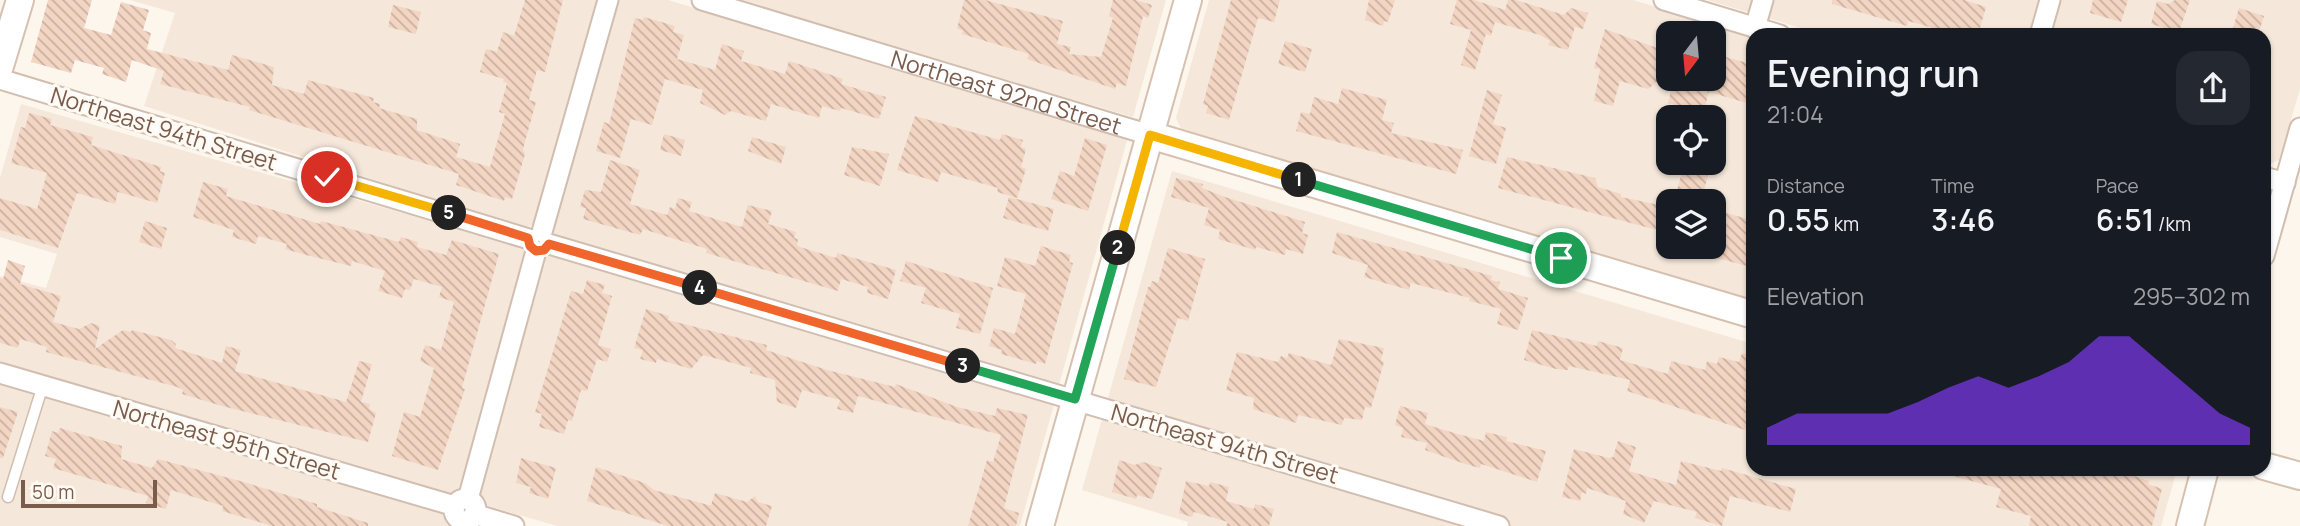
<!DOCTYPE html>
<meta charset="utf-8">
<style>
:root{--surface:#171b24;--page:#242831;--text:#f1f3f6;--muted:#9ea1a6;--accent:#7c3aed}
body{margin:0;font-family:Manrope,sans-serif;background:var(--page);color:var(--text);height:100vh;display:flex;flex-direction:column;font-size:26px;white-space:nowrap}
*{box-sizing:border-box;margin:0}
p{font-size:23px;color:var(--muted)}
.icon{flex:none;width:38px;height:38px;fill:none;stroke:currentColor;stroke-width:2;stroke-linecap:round;stroke-linejoin:round}
.map{position:relative;flex:1;overflow:hidden}
.drawer{position:absolute;left:1746px;top:28px;width:525px;height:448px;display:flex;flex-direction:column;background:var(--surface);border-radius:21px;box-shadow:0 2px 5px #0004}
.drawer>*{flex:none}
.needle{width:46px;rotate:196deg}
.fabs{position:absolute;left:1656px;top:21px;display:grid;gap:14px}
.fabs a{display:grid;place-items:center;width:70px;height:70px;border-radius:14px;background:var(--surface);box-shadow:0 2px 5px #0004;font-size:35px}
.scale{position:absolute;left:21px;bottom:18px;width:136px;box-sizing:border-box;padding-left:7px;border:4px solid #7a5c4d;border-top:0;font-size:19px;line-height:24px;white-space:nowrap;color:#7a5c4d;-webkit-text-stroke:5px #fffaf3;paint-order:stroke}
.pin{position:absolute;display:grid;place-items:center;width:60px;height:60px;color:#fff;margin:-30px;border:4px solid #fff;border-radius:50%;box-shadow:0 2px 7px #0007}
.km{position:absolute;width:35px;height:35px;margin:-18px;border-radius:50%;background:#222;color:#fff;font-size:19px;line-height:35px;text-align:center}
.round{display:grid;place-items:center;flex:none;width:74px;height:74px;border-radius:21px;background:var(--page)}
.overview{display:flex;align-items:center;justify-content:space-between;height:119px;padding:0 21px}
h1{font-size:38px;font-weight:600;line-height:52px}
.stats{display:grid;grid-template-columns:repeat(3,1fr);gap:10px;height:119px;padding:7px 21px}
.stats div{display:grid;align-content:center}
.stats b{font-size:30px;font-weight:600}
.stats small{font-size:19px;font-weight:400}
.stats p{font-size:19px}
.chart{height:196px;padding:14px 21px}
.chart p{display:flex;justify-content:space-between}
.chart svg{width:100%;height:126px;margin-top:7px;fill:var(--accent);opacity:.7}
.map>svg:first-child{display:block}
.residential{fill:#f5e8da;fill-rule:evenodd}
.building{fill:url(#building-back-hatch)}
.lines{fill:none;stroke-linecap:round;stroke-linejoin:round}
.lane-casing{stroke:#d1beb0;stroke-width:13}
.street-casing{stroke:#d1beb0;stroke-width:23}
.secondary-casing{stroke:#d6c0b0;stroke-width:30}
.lane{stroke:#fff;stroke-width:10}
.street{stroke:#fff;stroke-width:19}
.secondary{stroke:#fff;stroke-width:26}
.split-1-casing{stroke:#fff;stroke-width:14}
.split-2-casing{stroke:#fff;stroke-width:14}
.split-3-casing{stroke:#fff;stroke-width:14}
.split-4-casing{stroke:#fff;stroke-width:14}
.split-5-casing{stroke:#fff;stroke-width:14}
.split-6-casing{stroke:#fff;stroke-width:14}
.split-1{stroke:#22a559;stroke-width:9}
.split-2{stroke:#f5b400;stroke-width:9}
.split-3{stroke:#22a559;stroke-width:9}
.split-4{stroke:#f0652b;stroke-width:9}
.split-5{stroke:#f0652b;stroke-width:9}
.split-6{stroke:#f5b400;stroke-width:9}
.labels{text-anchor:middle;dominant-baseline:central;stroke-width:6;stroke-linejoin:round;paint-order:stroke}
.street-label{font-size:23px;fill:#7a5c4d;stroke:#fffaf3}
</style>
<div class="map">
<svg width="2300" height="526" viewBox="0 0 2300 526">
<defs>
<pattern id="building-back-hatch" width="6" height="6" patternUnits="userSpaceOnUse" patternTransform="scale(1.75)"><rect width="6" height="6" fill="#f3d5c3"/><path d="M-1 5l2 2M0 0l6 6M5-1l2 2" fill="none" stroke="#cab0a1"/></pattern>
</defs>
<rect width="100%" height="100%" fill="#fdf6ec"/>
<g class="residential">
<path d="M 130,0 L 600,0 L 535,224 L 525,228 L 144,106 L 175,13 Z"/>
<path d="M 618,0 L 668,0 L 1128,137 L 1059,385 L 554,234 L 554,224 Z"/>
<path d="M 736,0 L 1166,0 L 1133,117 Z"/>
<path d="M 1209,0 L 1633,0 L 1753,36 L 1753,304 L 1182,131 L 1176,118 ZM 1668,33 L 1713,33 L 1713,79 L 1668,79 ZM 1668,117 L 1713,117 L 1713,163 L 1668,163 ZM 1668,201 L 1713,201 L 1713,247 L 1668,247 Z"/>
<path d="M 1707,0 L 2040,0 L 2030,35 L 1824,35 Z"/>
<path d="M 2060,0 L 2300,0 L 2300,89 L 2279,160 L 2265,166 L 2264,35 L 2050,35 Z"/>
<path d="M 21,104 L 525,248 L 528,252 L 467,467 L 458,490 L 454,494 L 442,493 L 0,362 L 0,276 L 46,288 L 57,254 L 0,237 L 0,178 Z"/>
<path d="M 1172,171 L 1753,344 L 1754,469 L 2173,469 L 2177,470 L 2161,526 L 1187,526 L 1188,522 L 1082,490 Z"/>
<path d="M 548,254 L 560,254 L 1055,401 L 1020,526 L 557,526 L 485,505 L 479,494 L 542,261 Z"/>
<path d="M 0,380 L 443,512 L 448,526 L 0,526 Z"/>
</g>
<g class="building">
<path d="M 48,0 L 92,0 L 84,28 L 111,35 L 121,2 L 149,10 L 143,30 L 151,33 L 147,49 L 228,70 L 232,55 L 274,67 L 272,85 L 304,94 L 308,80 L 374,98 L 373,102 L 380,104 L 379,108 L 417,119 L 417,130 L 460,144 L 456,157 L 490,167 L 505,114 L 499,112 L 507,83 L 503,82 L 504,79 L 480,72 L 486,49 L 497,52 L 503,32 L 514,36 L 525,0 L 563,0 L 545,72 L 537,70 L 529,100 L 536,102 L 523,149 L 525,154 L 512,199 L 505,197 L 504,201 L 456,185 L 459,174 L 249,110 L 250,107 L 160,84 L 164,71 L 132,60 L 126,82 L 102,74 L 104,68 L 75,60 L 71,73 L 31,62 Z"/>
<path d="M 964,0 L 985,0 L 1063,21 L 1057,44 L 1071,47 L 1069,54 L 1101,57 L 1113,18 L 1109,16 L 1113,0 L 1136,0 L 1152,5 L 1148,18 L 1143,16 L 1126,86 L 1117,83 L 1115,89 L 1027,59 L 1029,54 L 962,34 L 963,30 L 957,29 Z"/>
<path d="M 1231,0 L 1280,0 L 1274,22 L 1258,18 L 1229,120 L 1206,113 L 1208,106 L 1203,104 Z"/>
<path d="M 1369,0 L 1395,0 L 1388,22 L 1384,21 L 1383,26 L 1365,20 Z"/>
<path d="M 1457,0 L 1474,0 L 1505,10 L 1508,0 L 1516,0 L 1564,15 L 1571,8 L 1588,13 L 1583,29 L 1575,27 L 1568,50 L 1548,45 L 1550,41 L 1540,35 L 1495,22 L 1491,36 L 1486,34 L 1475,70 L 1461,65 L 1471,30 L 1450,24 Z"/>
<path d="M 1832,0 L 1964,0 L 1986,7 L 1978,35 L 1938,35 L 1940,30 L 1908,21 L 1907,26 L 1832,4 Z"/>
<path d="M 2093,0 L 2128,0 L 2121,22 L 2090,13 Z"/>
<path d="M 2175,0 L 2190,0 L 2179,32 L 2151,24 L 2157,1 L 2168,4 Z"/>
<path d="M 393,5 L 421,12 L 416,34 L 388,27 Z"/>
<path d="M 2239,8 L 2264,16 L 2258,35 L 2231,35 Z"/>
<path d="M 644,17 L 675,26 L 673,32 L 684,35 L 677,59 L 715,70 L 722,44 L 744,51 L 741,61 L 785,74 L 789,61 L 814,69 L 843,79 L 841,84 L 886,97 L 879,119 L 841,108 L 840,111 L 822,106 L 819,118 L 771,104 L 766,121 L 731,111 L 725,115 L 700,103 L 703,90 L 665,79 L 652,125 L 631,119 L 620,158 L 596,151 L 604,122 L 609,124 L 635,18 L 643,20 Z"/>
<path d="M 1605,29 L 1668,52 L 1663,77 L 1648,89 L 1620,81 L 1613,106 L 1594,101 L 1600,69 L 1594,68 Z"/>
<path d="M 1285,41 L 1312,49 L 1305,72 L 1278,64 Z"/>
<path d="M 1726,57 L 1754,65 L 1754,105 L 1709,92 L 1703,113 L 1668,103 L 1674,79 L 1713,79 L 1713,59 L 1725,62 Z"/>
<path d="M 1342,88 L 1387,100 L 1382,120 L 1394,123 L 1391,133 L 1463,150 L 1456,174 L 1296,131 L 1301,112 L 1310,114 L 1314,97 L 1338,104 Z"/>
<path d="M 1487,90 L 1502,95 L 1493,124 L 1506,128 L 1496,164 L 1469,156 Z"/>
<path d="M 29,113 L 52,119 L 50,125 L 93,137 L 91,145 L 161,167 L 160,171 L 165,173 L 157,203 L 118,192 L 115,204 L 77,193 L 58,248 L 0,230 L 0,198 L 37,209 L 47,173 L 11,163 L 21,127 L 25,128 Z"/>
<path d="M 915,116 L 1000,140 L 1002,134 L 1023,140 L 1021,147 L 1026,149 L 1021,167 L 1026,169 L 1017,198 L 997,192 L 998,188 L 941,172 L 938,182 L 897,170 Z"/>
<path d="M 664,134 L 685,140 L 681,156 L 660,150 Z"/>
<path d="M 752,137 L 786,147 L 781,164 L 748,151 Z"/>
<path d="M 1085,138 L 1107,145 L 1088,211 L 1051,199 L 1060,171 L 1074,176 Z"/>
<path d="M 852,147 L 889,154 L 880,186 L 844,175 Z"/>
<path d="M 1507,157 L 1595,178 L 1598,187 L 1621,194 L 1621,197 L 1664,206 L 1657,230 L 1498,188 Z"/>
<path d="M 610,160 L 640,170 L 630,204 L 667,215 L 670,207 L 675,209 L 678,198 L 692,202 L 689,211 L 742,227 L 748,205 L 772,211 L 768,224 L 796,232 L 794,238 L 798,239 L 797,245 L 800,247 L 836,258 L 837,253 L 896,270 L 888,299 L 867,293 L 868,287 L 841,279 L 838,291 L 706,253 L 707,249 L 643,229 L 640,235 L 583,219 L 586,208 L 580,207 L 585,190 L 601,192 Z"/>
<path d="M 1684,165 L 1709,172 L 1701,201 L 1674,201 Z"/>
<path d="M 1176,178 L 1203,184 L 1202,188 L 1225,197 L 1305,222 L 1302,233 L 1308,235 L 1303,254 L 1286,249 L 1285,255 L 1256,247 L 1255,250 L 1218,239 L 1220,230 L 1204,225 L 1209,208 L 1171,197 Z"/>
<path d="M 203,182 L 228,189 L 226,196 L 320,224 L 321,221 L 399,242 L 401,237 L 418,242 L 417,247 L 446,255 L 452,240 L 499,254 L 462,388 L 465,389 L 438,470 L 392,456 L 404,412 L 420,417 L 434,368 L 420,361 L 425,345 L 441,350 L 454,302 L 439,297 L 442,287 L 414,279 L 410,290 L 405,289 L 402,298 L 378,291 L 385,271 L 352,261 L 351,266 L 306,255 L 285,249 L 287,244 L 258,236 L 256,244 L 232,237 L 234,230 L 193,217 Z"/>
<path d="M 1009,197 L 1054,209 L 1048,231 L 1003,218 Z"/>
<path d="M 1713,209 L 1754,221 L 1754,268 L 1713,257 Z"/>
<path d="M 145,221 L 167,228 L 161,249 L 139,242 Z"/>
<path d="M 1337,232 L 1492,276 L 1491,280 L 1500,282 L 1498,289 L 1528,298 L 1518,330 L 1497,324 L 1501,309 L 1469,301 L 1470,298 L 1411,283 L 1409,290 L 1364,277 L 1368,265 L 1332,253 Z"/>
<path d="M 1041,246 L 1071,255 L 1069,262 L 1073,263 L 1045,364 L 1037,361 L 1036,364 L 1001,354 L 1002,350 L 989,346 L 994,328 L 1015,334 L 1026,294 L 997,286 L 1005,257 L 1035,266 Z"/>
<path d="M 1168,248 L 1205,259 L 1188,321 L 1178,318 L 1156,387 L 1124,379 L 1148,287 L 1150,287 L 1152,281 L 1158,283 Z"/>
<path d="M 8,260 L 25,266 L 20,284 L 61,296 L 53,322 L 79,329 L 91,323 L 100,326 L 95,349 L 123,330 L 131,332 L 132,330 L 171,340 L 176,344 L 175,348 L 222,363 L 226,346 L 241,350 L 235,371 L 346,402 L 359,361 L 372,364 L 361,402 L 370,404 L 369,409 L 376,413 L 368,442 L 222,406 L 182,394 L 183,390 L 177,387 L 46,352 L 47,347 L 20,339 L 18,348 L 0,343 L 0,278 L 3,279 Z"/>
<path d="M 906,261 L 993,288 L 980,334 L 956,328 L 960,314 L 921,303 L 926,288 L 900,281 Z"/>
<path d="M 587,280 L 605,285 L 602,293 L 612,296 L 598,345 L 611,349 L 607,362 L 597,359 L 587,391 L 581,390 L 572,421 L 568,420 L 564,434 L 539,427 L 542,414 L 535,412 L 571,291 L 583,294 Z"/>
<path d="M 646,309 L 669,316 L 668,320 L 767,345 L 766,350 L 827,370 L 895,387 L 896,384 L 957,407 L 995,416 L 997,408 L 1028,415 L 1004,508 L 1019,513 L 1016,526 L 968,526 L 987,460 L 993,462 L 1001,435 L 858,396 L 853,413 L 837,409 L 840,400 L 802,390 L 796,408 L 777,402 L 775,380 L 750,373 L 751,368 L 703,355 L 691,369 L 657,359 L 656,363 L 640,359 L 643,350 L 634,348 Z"/>
<path d="M 1532,330 L 1597,346 L 1598,341 L 1623,348 L 1620,360 L 1668,374 L 1671,361 L 1705,370 L 1707,361 L 1717,364 L 1719,357 L 1739,362 L 1742,353 L 1754,356 L 1754,373 L 1745,406 L 1751,408 L 1745,430 L 1627,391 L 1630,380 L 1569,366 L 1568,370 L 1556,369 L 1524,360 Z"/>
<path d="M 1339,339 L 1384,348 L 1381,360 L 1384,362 L 1371,408 L 1365,407 L 1362,420 L 1344,418 L 1342,425 L 1298,415 L 1296,423 L 1253,409 L 1254,398 L 1226,390 L 1237,352 L 1278,362 L 1281,356 L 1287,358 L 1289,353 L 1331,365 Z"/>
<path d="M 1400,406 L 1428,413 L 1425,424 L 1454,433 L 1484,441 L 1486,432 L 1507,437 L 1506,441 L 1546,451 L 1537,482 L 1481,464 L 1480,468 L 1465,464 L 1425,450 L 1427,443 L 1401,437 L 1403,428 L 1395,425 Z"/>
<path d="M 0,407 L 18,412 L 3,458 L 0,458 Z"/>
<path d="M 60,428 L 122,446 L 121,459 L 152,468 L 158,459 L 240,481 L 317,504 L 317,507 L 368,523 L 368,526 L 272,526 L 222,511 L 223,506 L 171,490 L 166,509 L 146,503 L 148,496 L 53,468 L 56,459 L 45,456 L 52,431 L 58,433 Z"/>
<path d="M 1618,441 L 1636,447 L 1629,471 L 1676,485 L 1681,461 L 1721,471 L 1722,468 L 1796,489 L 1790,512 L 1730,496 L 1722,526 L 1695,518 L 1697,512 L 1654,501 L 1644,523 L 1623,514 L 1626,501 L 1587,488 L 1586,494 L 1582,492 L 1580,501 L 1562,497 L 1574,449 L 1609,458 L 1613,457 Z"/>
<path d="M 521,458 L 556,468 L 548,499 L 529,493 L 531,487 L 516,483 Z"/>
<path d="M 1119,460 L 1135,465 L 1143,462 L 1162,468 L 1152,499 L 1137,495 L 1136,499 L 1112,492 Z"/>
<path d="M 596,467 L 645,483 L 654,490 L 708,505 L 711,505 L 715,493 L 747,502 L 755,496 L 758,502 L 772,506 L 766,526 L 668,526 L 587,501 Z"/>
<path d="M 1946,469 L 2091,469 L 2110,474 L 2113,469 L 2149,481 L 2148,484 L 2162,489 L 2152,526 L 2029,526 L 2031,516 L 1996,507 L 2001,489 L 1946,474 Z"/>
<path d="M 1186,481 L 1209,486 L 1210,482 L 1229,487 L 1226,501 L 1254,509 L 1255,504 L 1274,509 L 1269,526 L 1226,526 L 1228,522 L 1194,512 L 1192,517 L 1179,513 Z"/>
</g>
<g class="lines">
<defs>
<path id="lane" d="M 8,497 L 43,385"/>
<g id="street">
<path id="s1" d="M 702,0 L 1150,135"/>
<path d="M 1664,0 L 1780,35"/>
<path d="M 1755,28 L 1763,0"/>
<path d="M 2040,35 L 2050,0"/>
<path d="M 0,79 L 529,239"/>
<path d="M 2264,177 L 2285,183"/>
<path d="M 542,232 L 608,0"/>
<path d="M 549,244 L 1499,526"/>
<path d="M 2264,256 L 2300,128"/>
<path d="M 0,373 L 455,506"/>
<path d="M 468,499 L 536,251"/>
<circle cx="465" cy="510" r="11"/>
<path d="M 474,514 L 514,526"/>
</g>
<g id="secondary">
<path d="M 0,66 L 20,0"/>
<path d="M 1150,135 L 1754,315"/>
<path d="M 2264,466 L 2300,476"/>
<path d="M 1040,526 L 1188,0"/>
<path d="M 2190,526 L 2205,469"/>
</g>
</defs>
<use href="#lane" class="lane-casing"/>
<use href="#street" class="street-casing"/>
<use href="#secondary" class="secondary-casing"/>
<use href="#lane" class="lane"/>
<use href="#street" class="street"/>
<use href="#secondary" class="secondary"/>
</g>
<g class="lines">
<defs>
<path id="split-1" d="M 1299,180 L 1561,258"/>
<path id="split-2" d="M 1118,248 L 1150,135 L 1299,180"/>
<path id="split-3" d="M 963,366 L 1075,399 L 1118,248"/>
<path id="split-4" d="M 700,288 L 963,366"/>
<path id="split-5" d="M 449,213 L 528,238 L 530,246 L 536,251 L 544,250 L 549,244 L 700,288"/>
<path id="split-6" d="M 327,177 L 449,213"/>
</defs>
<use href="#split-1" class="split-1-casing"/>
<use href="#split-2" class="split-2-casing"/>
<use href="#split-3" class="split-3-casing"/>
<use href="#split-4" class="split-4-casing"/>
<use href="#split-5" class="split-5-casing"/>
<use href="#split-6" class="split-6-casing"/>
<use href="#split-1" class="split-1"/>
<use href="#split-2" class="split-2"/>
<use href="#split-3" class="split-3"/>
<use href="#split-4" class="split-4"/>
<use href="#split-5" class="split-5"/>
<use href="#split-6" class="split-6"/>
</g>
<g class="labels">
<g class="street-label">
<text stroke="none"><textPath href="#s1" startOffset="318">Northeast 92nd Street</textPath></text>
<text transform="translate(164 128) rotate(17)">Northeast 94th Street</text>
<text transform="translate(227 439) rotate(16)">Northeast 95th Street</text>
<text transform="translate(1225 443) rotate(16)">Northeast 94th Street</text>
</g>
</g>
</svg>
<div class="fabs">
<a><svg class="needle" viewBox="-14 -14 28 28"><path d="M0-13l5 13h-10z" fill="#e53935"/><path d="M0 13l5-13h-10z" fill="#9ea1a6"/></svg></a>
<a><svg class="icon" aria-label="locate" viewBox="0 0 24 24"><circle cx="12" cy="12" r="6"/><path d="M12 2v4M12 18v4M2 12h4M18 12h4"/></svg></a>
<a><svg class="icon" aria-label="layers" viewBox="0 0 24 24"><path d="M12 4l9 5-9 5-9-5zM3 14l9 5 9-5"/></svg></a>
</div>
<div class="scale">50 m</div>
<div class="pin" style="left:1561px;top:258px;background:#1e9e55"><svg class="icon" aria-label="arrive" viewBox="0 0 24 24"><path d="M6 21V4h12l-3 4 3 4H6"/></svg></div>
<div class="pin" style="left:327px;top:177px;background:#d93025"><svg class="icon" aria-label="check" viewBox="0 0 24 24"><path d="M5 12l5 5 9-10"/></svg></div>
<b class="km" style="left:1299px;top:180px">1</b>
<b class="km" style="left:1118px;top:248px">2</b>
<b class="km" style="left:963px;top:366px">3</b>
<b class="km" style="left:700px;top:288px">4</b>
<b class="km" style="left:449px;top:213px">5</b>
<section class="drawer">
<div class="overview"><div><h1>Evening run</h1><p>21:04</p></div><a class="round"><svg class="icon" aria-label="share" viewBox="0 0 24 24"><path d="M12 15V3M7 8l5-5 5 5M5 13v7h14v-7"/></svg></a></div>
<div class="stats">
<div><p>Distance</p><b>0.55<small> km</small></b></div>
<div><p>Time</p><b>3:46</b></div>
<div><p>Pace</p><b>6:51<small> /km</small></b></div>
</div>
<div class="chart"><p><span>Elevation</span>295–302 m</p>
<svg viewBox="0 0 160 44" preserveAspectRatio="none"><path d="M0 44V38L10 33L20 33L30 33L40 33L50 29L60 24L70 20L80 24L90 20L100 15L110 6L120 6L130 15L140 24L150 33L160 38V44z"/></svg>
</div>
</section>
</div>
